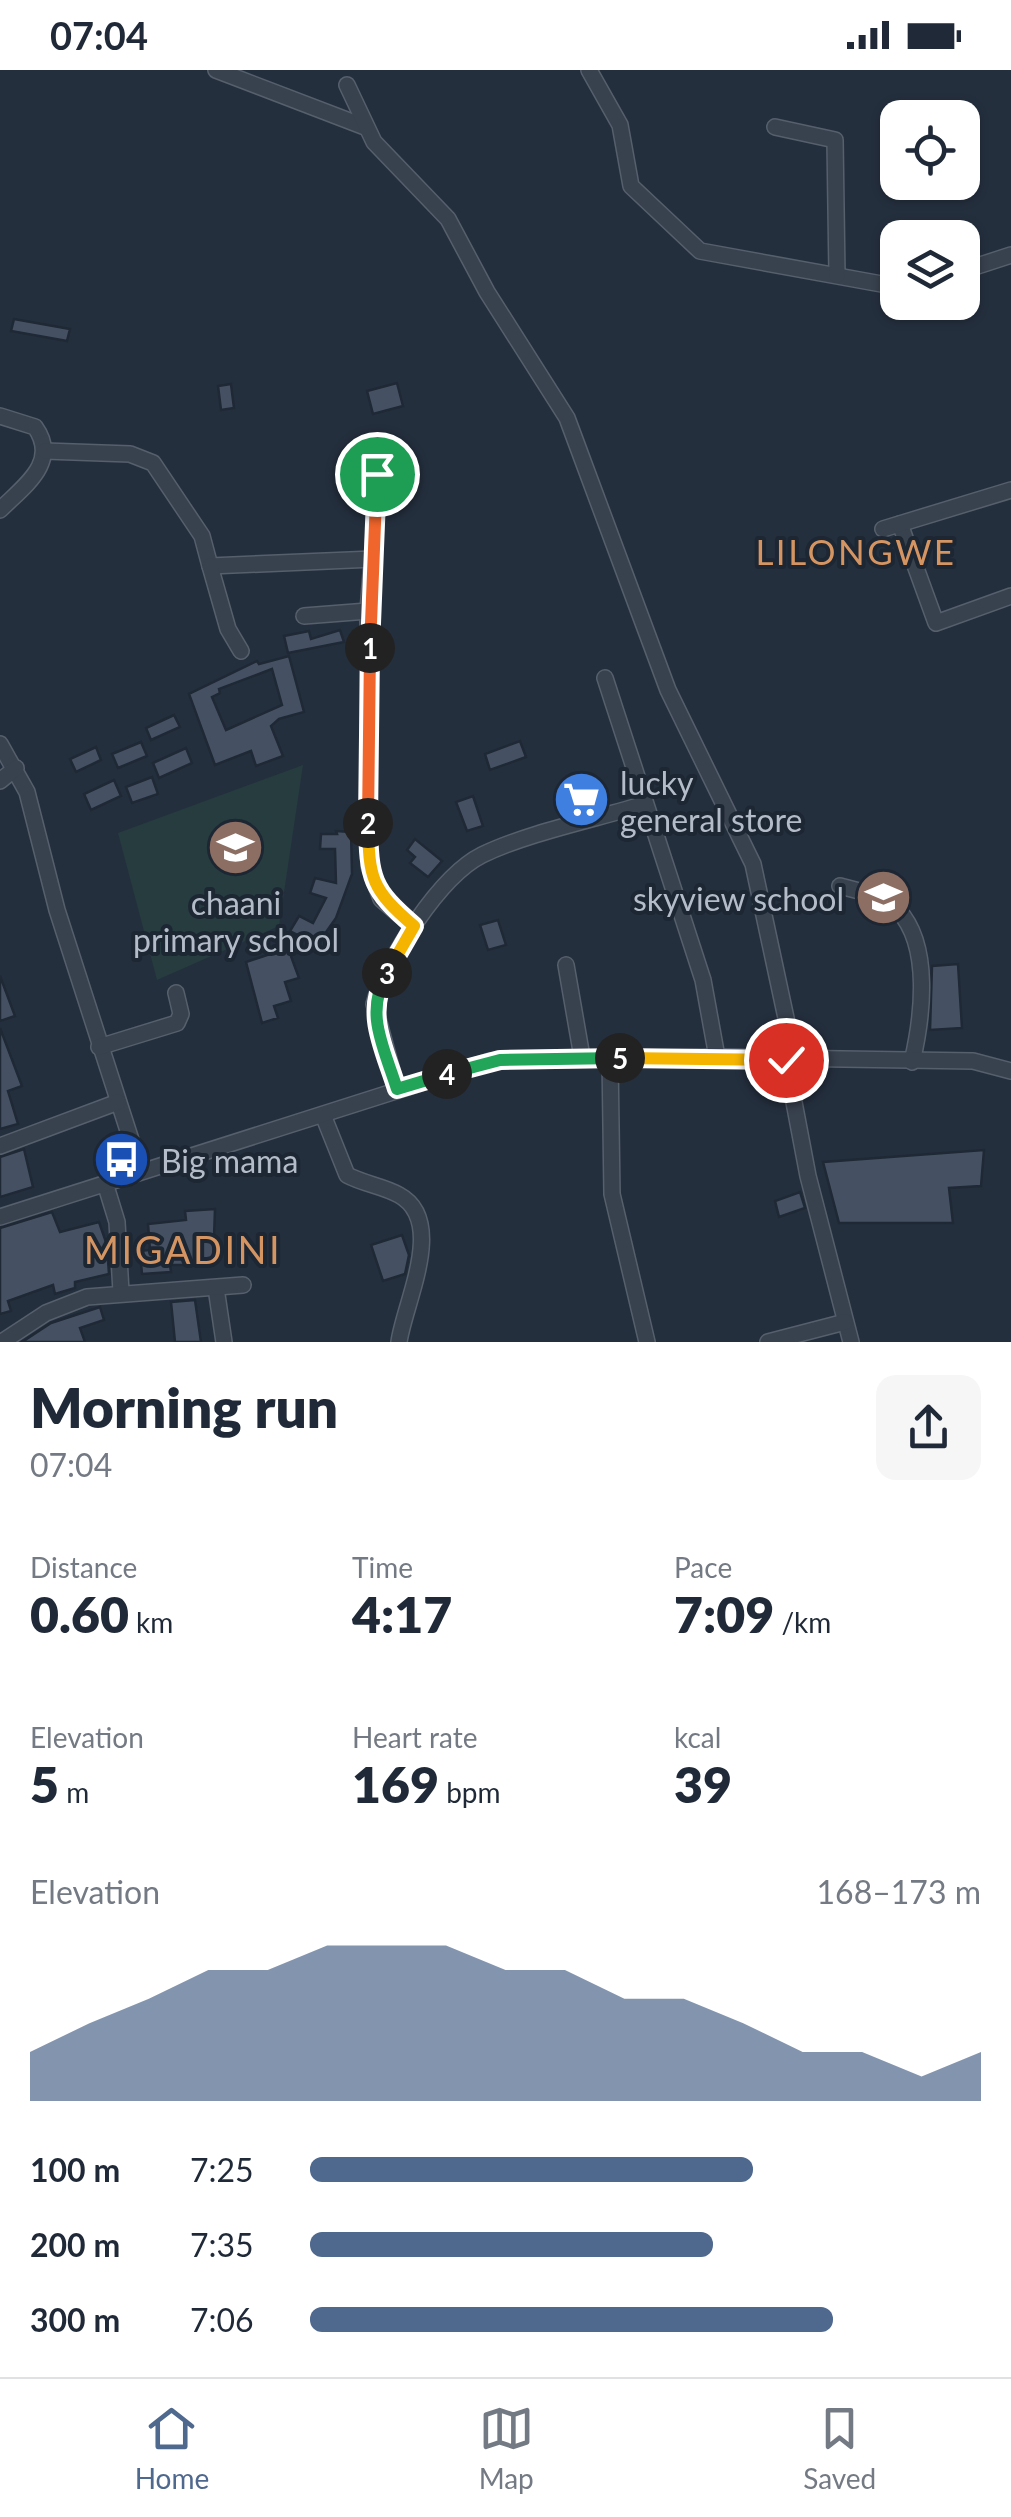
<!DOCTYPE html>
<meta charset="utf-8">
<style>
:root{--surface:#fff;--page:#f6f6f7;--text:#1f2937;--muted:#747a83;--line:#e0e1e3;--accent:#4f688e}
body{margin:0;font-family:Lato,sans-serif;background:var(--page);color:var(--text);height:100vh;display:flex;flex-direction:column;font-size:38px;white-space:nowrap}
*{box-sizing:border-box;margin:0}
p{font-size:32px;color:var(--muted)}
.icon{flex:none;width:55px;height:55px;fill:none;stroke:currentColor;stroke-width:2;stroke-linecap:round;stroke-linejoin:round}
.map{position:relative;height:1272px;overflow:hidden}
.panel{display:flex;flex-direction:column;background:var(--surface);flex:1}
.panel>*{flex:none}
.controls{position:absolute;left:880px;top:30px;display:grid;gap:20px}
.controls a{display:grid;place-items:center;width:100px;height:100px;border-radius:20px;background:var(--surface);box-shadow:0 2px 8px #0004;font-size:50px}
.pin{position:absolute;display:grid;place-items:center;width:85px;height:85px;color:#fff;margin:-42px;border:5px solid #fff;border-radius:50%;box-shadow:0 2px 10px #0007}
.km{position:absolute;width:50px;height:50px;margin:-25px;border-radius:50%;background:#222;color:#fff;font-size:28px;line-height:50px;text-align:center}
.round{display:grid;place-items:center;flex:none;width:105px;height:105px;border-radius:20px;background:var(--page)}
.head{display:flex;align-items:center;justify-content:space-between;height:170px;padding:0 30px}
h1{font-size:55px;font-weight:800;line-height:75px}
.stats{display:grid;grid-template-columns:repeat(3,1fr);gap:15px;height:170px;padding:10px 30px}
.stats div{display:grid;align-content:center}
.stats b{font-size:50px;font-weight:800}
.stats small{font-size:28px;font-weight:400}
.stats p{font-size:28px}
.chart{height:280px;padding:20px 30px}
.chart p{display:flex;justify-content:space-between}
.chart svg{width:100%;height:180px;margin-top:10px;fill:var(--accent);opacity:.7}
ul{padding:0 30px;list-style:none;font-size:32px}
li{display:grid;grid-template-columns:160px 120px 1fr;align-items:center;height:75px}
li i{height:25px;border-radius:12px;background:var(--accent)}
.status{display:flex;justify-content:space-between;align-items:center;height:70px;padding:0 50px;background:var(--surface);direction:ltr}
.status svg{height:28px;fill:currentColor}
.tabs{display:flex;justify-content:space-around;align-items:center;height:140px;border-top:2px solid var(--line);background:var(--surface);font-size:28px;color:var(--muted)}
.tabs a{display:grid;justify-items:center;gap:5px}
.tabs .active{color:var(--accent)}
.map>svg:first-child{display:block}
.green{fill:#263c3f}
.building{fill:#455162;stroke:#1f2835;stroke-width:2.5;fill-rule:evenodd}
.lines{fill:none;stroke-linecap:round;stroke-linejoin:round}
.minor-casing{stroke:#565f6c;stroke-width:18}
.minor{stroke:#38414e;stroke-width:15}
.split-1-casing{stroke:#fff;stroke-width:20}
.split-2-casing{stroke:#fff;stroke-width:20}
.split-3-casing{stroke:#fff;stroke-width:20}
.split-4-casing{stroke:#fff;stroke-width:20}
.split-5-casing{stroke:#fff;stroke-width:20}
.split-6-casing{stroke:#fff;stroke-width:20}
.split-1{stroke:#f0652b;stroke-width:12}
.split-2{stroke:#f0652b;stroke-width:12}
.split-3{stroke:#f5b400;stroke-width:12}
.split-4{stroke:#22a559;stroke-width:12}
.split-5{stroke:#22a559;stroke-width:12}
.split-6{stroke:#f5b400;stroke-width:12}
.labels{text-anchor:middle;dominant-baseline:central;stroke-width:8;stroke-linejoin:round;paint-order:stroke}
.poi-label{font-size:32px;fill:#b4bcc9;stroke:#1d2633;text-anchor:start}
.neighbourhood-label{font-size:35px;letter-spacing:2.5px;fill:#d59563;stroke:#1d2633}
.quarter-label{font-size:38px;letter-spacing:2.5px;fill:#d59563;stroke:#1d2633}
</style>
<div class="status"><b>07:04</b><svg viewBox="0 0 49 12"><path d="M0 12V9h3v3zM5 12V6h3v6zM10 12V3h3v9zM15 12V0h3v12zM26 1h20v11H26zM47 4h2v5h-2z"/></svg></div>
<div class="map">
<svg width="1011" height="1272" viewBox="0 0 1011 1272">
<rect width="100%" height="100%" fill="#242f3e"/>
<path class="green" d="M 303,695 L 279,856 L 157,910 L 118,763 Z"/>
<g class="building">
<path d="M 14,249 L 70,259 L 67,271 L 11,261 Z"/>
<path d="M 397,313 L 403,336 L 373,344 L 367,321 Z"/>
<path d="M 231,314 L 234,338 L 221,340 L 218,316 Z"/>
<path d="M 340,560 L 344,572 L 288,583 L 284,566 L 309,561 L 311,569 Z"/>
<path d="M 289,586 L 304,642 L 279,649 L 271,656 L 283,686 L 256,696 L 251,681 L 215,695 L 189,624 L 257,591 L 259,594 ZM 272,599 L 282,635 L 226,660 L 212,627 L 220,623 L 219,619 Z"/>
<path d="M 174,645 L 180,657 L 151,670 L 146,658 Z"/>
<path d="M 520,671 L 526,687 L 490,700 L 485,684 Z"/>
<path d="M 141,672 L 147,686 L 118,698 L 112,684 Z"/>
<path d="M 96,677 L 101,690 L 76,702 L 70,689 Z"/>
<path d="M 186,678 L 192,693 L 159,708 L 153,693 Z"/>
<path d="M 152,707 L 158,724 L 132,733 L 126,717 Z"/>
<path d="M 114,710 L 121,726 L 91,740 L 84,724 Z"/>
<path d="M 473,726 L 483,756 L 467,761 L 456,732 Z"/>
<path d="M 336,761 L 351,762 L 352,804 L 336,848 L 317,875 L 290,861 L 299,846 L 313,853 L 326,828 L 310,823 L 315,808 L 336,813 L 335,779 L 320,779 L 321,764 L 337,764 Z"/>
<path d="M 415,769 L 442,791 L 428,807 L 410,793 L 415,787 L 407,780 Z"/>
<path d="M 498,850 L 506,875 L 488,880 L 480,855 Z"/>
<path d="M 288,878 L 299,908 L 285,912 L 291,931 L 274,936 L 278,948 L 262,953 L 246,892 Z"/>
<path d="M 958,894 L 962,958 L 930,960 L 932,896 Z"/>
<path d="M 0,906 L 15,946 L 0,951 Z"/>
<path d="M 0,958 L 22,1016 L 8,1021 L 18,1054 L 0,1059 Z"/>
<path d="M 24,1079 L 33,1117 L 0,1127 L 0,1087 Z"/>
<path d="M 984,1080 L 981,1116 L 949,1118 L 953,1153 L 839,1153 L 823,1092 Z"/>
<path d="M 800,1122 L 805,1138 L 779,1147 L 775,1131 Z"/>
<path d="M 215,1139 L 213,1195 L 170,1195 L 171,1202 L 142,1204 L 140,1181 L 150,1180 L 148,1154 L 186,1150 L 185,1141 Z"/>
<path d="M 52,1142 L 60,1162 L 99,1152 L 107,1175 L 109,1204 L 75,1212 L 75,1218 L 55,1224 L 53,1215 L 8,1231 L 11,1241 L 0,1244 L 0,1158 Z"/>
<path d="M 402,1165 L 409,1185 L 405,1204 L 383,1211 L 371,1175 Z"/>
<path d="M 195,1230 L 201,1272 L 175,1272 L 171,1232 Z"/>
<path d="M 100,1237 L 104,1250 L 80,1258 L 85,1272 L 22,1272 L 51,1253 Z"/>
</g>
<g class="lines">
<defs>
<g id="minor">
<path d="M 216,0 L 365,57"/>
<path d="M 589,0 L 620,55 L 631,116 L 700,181 L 898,217"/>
<path d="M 347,15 L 374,72 L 448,149 L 487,222 L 567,348 L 668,620 L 753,794 L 795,990"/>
<path d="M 775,57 L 835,70 L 837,205"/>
<path d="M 962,201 L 1011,185"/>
<path d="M 0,346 L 35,357 C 60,392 24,416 0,440"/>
<path d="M 45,381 L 130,384 L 153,393 L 202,466 L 210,496 L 374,489"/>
<path d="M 371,382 L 378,417 L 368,541 L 369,796 L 381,829 L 413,856"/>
<path d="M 900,454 L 936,553 L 1011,526"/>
<path d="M 883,459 L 1011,420"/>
<path d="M 210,496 L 228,559 L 241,581"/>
<path d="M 304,546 L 368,541"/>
<path d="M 605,608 L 703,910 L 717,987"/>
<path d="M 0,674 L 27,722 L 57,840 L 141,1101"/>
<path d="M 0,711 L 16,698"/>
<path d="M 840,816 C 859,821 884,826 898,840 C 932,876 922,949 912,992"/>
<path d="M 566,895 L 582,987"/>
<path d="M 99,977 L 177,953 L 181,944 L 176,923"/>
<path d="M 610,988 L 612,1124 L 647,1272"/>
<path d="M 786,990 L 808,1106 L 851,1272"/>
<path d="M 397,1019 L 374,934 C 386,890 440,806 482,785 C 527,763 596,749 645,734"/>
<path d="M 323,1045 L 347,1105 C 364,1114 383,1116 399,1125 C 447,1151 404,1234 399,1272"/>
<path d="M 0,1076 L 118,1032"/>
<path d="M 105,1113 L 117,1152 L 121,1222"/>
<path d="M 0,1147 L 490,991 L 717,987 L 973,991 L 1011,1001"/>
<path d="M 216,1218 L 224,1272"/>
<path d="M 2,1272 L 46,1243 L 87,1227 L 243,1215"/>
<path d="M 768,1272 L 845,1252"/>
</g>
</defs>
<use href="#minor" class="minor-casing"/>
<use href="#minor" class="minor"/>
</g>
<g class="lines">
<defs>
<path id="split-1" d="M 370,578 L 377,404"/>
<path id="split-2" d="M 368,753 L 370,578"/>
<path id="split-3" d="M 368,753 C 369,809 371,819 414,856 L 387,903"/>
<path id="split-4" d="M 387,903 C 364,944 384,977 397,1019 L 447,1004"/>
<path id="split-5" d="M 447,1004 L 500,990 L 620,988"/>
<path id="split-6" d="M 620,988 L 786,990"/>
</defs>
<use href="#split-1" class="split-1-casing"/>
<use href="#split-2" class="split-2-casing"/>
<use href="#split-3" class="split-3-casing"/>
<use href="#split-4" class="split-4-casing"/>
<use href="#split-5" class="split-5-casing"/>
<use href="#split-6" class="split-6-casing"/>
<use href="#split-1" class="split-1"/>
<use href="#split-2" class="split-2"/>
<use href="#split-3" class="split-3"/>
<use href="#split-4" class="split-4"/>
<use href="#split-5" class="split-5"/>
<use href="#split-6" class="split-6"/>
</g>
<defs>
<symbol id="supermarket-disc" viewBox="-11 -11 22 22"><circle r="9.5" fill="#3f7fe0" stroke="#1d2633"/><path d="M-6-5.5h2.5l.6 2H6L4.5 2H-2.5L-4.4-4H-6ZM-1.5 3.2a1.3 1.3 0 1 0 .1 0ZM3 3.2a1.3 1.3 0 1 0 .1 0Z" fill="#fff"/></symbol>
<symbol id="school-disc" viewBox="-11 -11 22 22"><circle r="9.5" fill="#8d6e63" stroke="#1d2633"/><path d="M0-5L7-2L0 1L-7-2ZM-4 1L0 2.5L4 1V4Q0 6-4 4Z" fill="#fff"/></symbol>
<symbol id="bus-disc" viewBox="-11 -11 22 22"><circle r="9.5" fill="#1a4fb4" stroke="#1d2633"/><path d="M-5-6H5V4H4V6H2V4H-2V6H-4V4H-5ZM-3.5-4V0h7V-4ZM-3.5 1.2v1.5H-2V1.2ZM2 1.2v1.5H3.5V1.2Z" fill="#fff"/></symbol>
</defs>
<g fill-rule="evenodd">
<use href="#supermarket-disc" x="550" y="698" width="63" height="63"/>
<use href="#school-disc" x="204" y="746" width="63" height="63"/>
<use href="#school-disc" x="852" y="796" width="63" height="63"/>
<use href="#bus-disc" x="90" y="1058" width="63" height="63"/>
</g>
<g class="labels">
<g class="poi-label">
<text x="620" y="712">lucky<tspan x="620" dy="37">general store</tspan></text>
<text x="844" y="828" text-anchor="end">skyview school</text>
<text x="236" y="832" text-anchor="middle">chaani<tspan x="236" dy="37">primary school</tspan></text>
<text x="161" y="1090">Big mama</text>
</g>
<g class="neighbourhood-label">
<text x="856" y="481">LILONGWE</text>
</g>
<g class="quarter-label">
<text x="183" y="1179">MIGADINI</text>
</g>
</g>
</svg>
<div class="controls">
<a><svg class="icon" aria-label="locate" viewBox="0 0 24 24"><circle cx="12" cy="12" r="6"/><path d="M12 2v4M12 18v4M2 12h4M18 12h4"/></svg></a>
<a><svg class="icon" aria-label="layers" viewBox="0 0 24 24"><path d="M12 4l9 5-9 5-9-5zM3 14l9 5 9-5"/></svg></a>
</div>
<div class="pin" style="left:377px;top:404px;background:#1e9e55"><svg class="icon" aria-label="arrive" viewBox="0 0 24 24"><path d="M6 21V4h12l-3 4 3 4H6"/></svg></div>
<div class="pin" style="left:786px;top:990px;background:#d93025"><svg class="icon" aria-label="check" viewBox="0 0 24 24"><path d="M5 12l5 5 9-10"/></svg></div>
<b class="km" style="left:370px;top:578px">1</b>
<b class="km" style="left:368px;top:753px">2</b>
<b class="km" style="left:387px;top:903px">3</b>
<b class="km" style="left:447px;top:1004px">4</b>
<b class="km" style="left:620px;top:988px">5</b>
</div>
<section class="panel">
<div class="head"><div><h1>Morning run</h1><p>07:04</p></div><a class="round"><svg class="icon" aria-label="share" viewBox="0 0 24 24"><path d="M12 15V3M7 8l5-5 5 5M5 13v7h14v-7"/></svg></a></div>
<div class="stats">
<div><p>Distance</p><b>0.60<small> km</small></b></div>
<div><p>Time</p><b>4:17</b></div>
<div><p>Pace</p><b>7:09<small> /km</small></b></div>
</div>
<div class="stats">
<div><p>Elevation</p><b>5<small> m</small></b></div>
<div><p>Heart rate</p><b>169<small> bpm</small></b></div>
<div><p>kcal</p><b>39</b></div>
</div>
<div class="chart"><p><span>Elevation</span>168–173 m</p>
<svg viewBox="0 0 160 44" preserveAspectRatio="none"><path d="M0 44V32L10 25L20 19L30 12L40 12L50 6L60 6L70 6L80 12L90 12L100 19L110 19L120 25L130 32L140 32L150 38L160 32V44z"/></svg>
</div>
<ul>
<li><b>100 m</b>7:25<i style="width:66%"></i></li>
<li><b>200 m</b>7:35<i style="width:60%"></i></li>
<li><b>300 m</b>7:06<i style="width:78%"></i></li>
</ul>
</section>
<nav class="tabs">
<a class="active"><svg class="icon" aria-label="home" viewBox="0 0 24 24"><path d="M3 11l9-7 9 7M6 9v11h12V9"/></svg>Home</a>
<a><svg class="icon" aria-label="map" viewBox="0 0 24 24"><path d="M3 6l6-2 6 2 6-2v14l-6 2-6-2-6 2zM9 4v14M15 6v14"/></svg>Map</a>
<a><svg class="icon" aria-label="saved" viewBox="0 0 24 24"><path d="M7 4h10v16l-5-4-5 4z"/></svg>Saved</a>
</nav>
